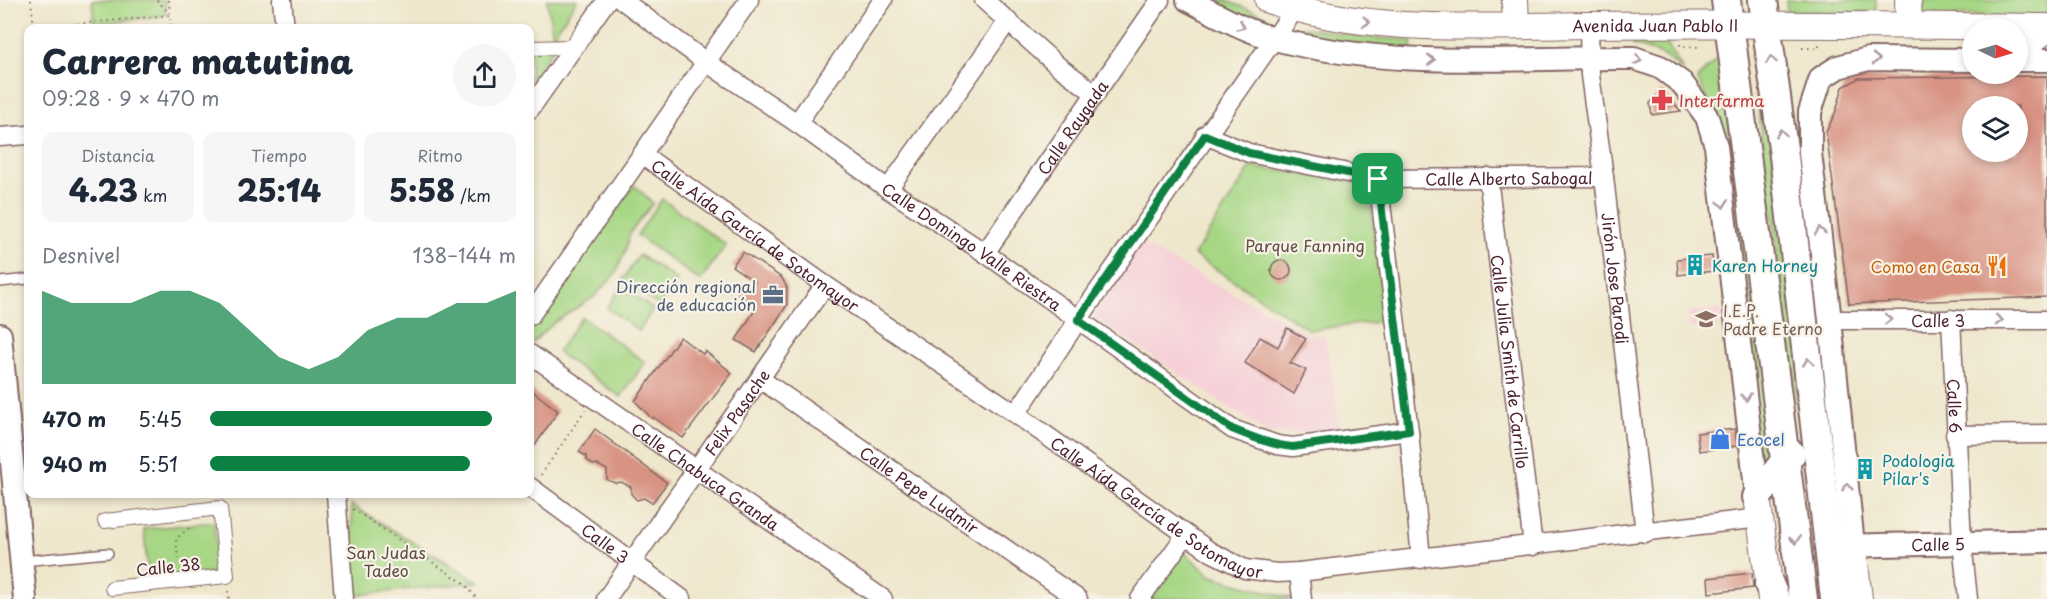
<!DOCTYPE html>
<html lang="es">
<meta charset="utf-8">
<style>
:root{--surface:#fff;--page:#f6f6f7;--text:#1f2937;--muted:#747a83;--accent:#0b8043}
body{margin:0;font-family:"Playpen Sans",sans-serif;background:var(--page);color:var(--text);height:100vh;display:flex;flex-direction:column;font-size:22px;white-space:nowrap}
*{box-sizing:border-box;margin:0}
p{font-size:20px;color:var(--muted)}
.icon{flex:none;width:33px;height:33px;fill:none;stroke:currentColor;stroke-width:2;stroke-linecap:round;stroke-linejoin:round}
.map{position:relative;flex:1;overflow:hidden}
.drawer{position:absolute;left:24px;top:24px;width:510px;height:474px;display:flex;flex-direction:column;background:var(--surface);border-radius:12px;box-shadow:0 3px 9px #0003}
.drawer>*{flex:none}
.needle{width:39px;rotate:95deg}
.fabs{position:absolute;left:1962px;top:18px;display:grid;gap:12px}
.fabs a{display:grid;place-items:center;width:66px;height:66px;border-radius:50%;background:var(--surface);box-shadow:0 3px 9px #0003;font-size:30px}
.pin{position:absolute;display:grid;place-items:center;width:51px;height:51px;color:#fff;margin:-26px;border-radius:12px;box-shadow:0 3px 9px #0006}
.round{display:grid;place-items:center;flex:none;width:63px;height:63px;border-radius:32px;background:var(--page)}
.head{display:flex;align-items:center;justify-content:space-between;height:102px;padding:0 18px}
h1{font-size:33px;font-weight:800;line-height:45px}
.figures{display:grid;grid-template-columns:repeat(3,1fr);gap:9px;height:102px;padding:6px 18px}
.figures div{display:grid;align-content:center;border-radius:12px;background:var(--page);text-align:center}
.figures b{font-size:30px;font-weight:800}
.figures small{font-size:16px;font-weight:400}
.figures p{font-size:16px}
.chart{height:168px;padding:12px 18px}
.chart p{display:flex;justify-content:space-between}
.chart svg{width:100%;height:108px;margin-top:6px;fill:var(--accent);opacity:.7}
ul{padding:0 18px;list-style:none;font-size:20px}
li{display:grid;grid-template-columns:96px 72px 1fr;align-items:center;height:45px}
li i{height:15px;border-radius:8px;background:var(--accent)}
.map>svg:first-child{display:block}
.built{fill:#f6cfd7}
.green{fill:#a7d785;stroke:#787b58;stroke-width:1.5}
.building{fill:#d89383;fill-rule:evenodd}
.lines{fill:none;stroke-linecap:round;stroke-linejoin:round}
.service-casing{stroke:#846563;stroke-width:12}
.pedestrian-casing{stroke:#846563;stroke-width:16}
.minor-casing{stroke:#846563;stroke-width:21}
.tertiary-casing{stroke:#846563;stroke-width:26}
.secondary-casing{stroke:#846563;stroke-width:28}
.primary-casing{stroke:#846563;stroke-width:32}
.path{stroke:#846563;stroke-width:2;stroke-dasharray:1.5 4.5;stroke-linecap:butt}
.service{stroke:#fff;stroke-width:9}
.pedestrian{stroke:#fff;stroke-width:14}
.minor{stroke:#fff;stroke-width:18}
.tertiary{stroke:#fff;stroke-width:22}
.secondary{stroke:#fff;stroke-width:26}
.primary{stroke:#fff;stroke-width:28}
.oneway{stroke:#ae9aa0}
.route-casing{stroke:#fff;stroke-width:12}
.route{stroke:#0b8043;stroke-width:8}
.labels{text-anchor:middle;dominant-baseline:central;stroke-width:4.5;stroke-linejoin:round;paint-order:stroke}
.street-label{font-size:16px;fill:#4a1f2b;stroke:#f7f3e8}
.health-label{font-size:16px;fill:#be3a42;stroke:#f7f3e8;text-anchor:start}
.park-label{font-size:16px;fill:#614d42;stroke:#f7f3e8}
.culture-label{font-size:16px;fill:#0d838f;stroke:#f7f3e8;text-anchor:start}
.food-label{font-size:16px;fill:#c56008;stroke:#f7f3e8;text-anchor:end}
.service-label{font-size:16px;fill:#4e5e75;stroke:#f7f3e8;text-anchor:end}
.education-label{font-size:16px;fill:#785e54;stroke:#f7f3e8;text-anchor:start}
.shop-label{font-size:16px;fill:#366cbe;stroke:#f7f3e8;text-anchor:start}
</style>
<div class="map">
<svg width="2047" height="599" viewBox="0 0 2047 599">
<rect width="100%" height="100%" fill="#f7f3e8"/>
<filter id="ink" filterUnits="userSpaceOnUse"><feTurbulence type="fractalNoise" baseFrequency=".0167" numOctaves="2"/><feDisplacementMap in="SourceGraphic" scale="12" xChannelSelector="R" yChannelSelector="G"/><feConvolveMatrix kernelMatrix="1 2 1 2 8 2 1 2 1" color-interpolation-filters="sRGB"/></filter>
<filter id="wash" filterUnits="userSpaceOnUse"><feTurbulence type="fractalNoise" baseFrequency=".008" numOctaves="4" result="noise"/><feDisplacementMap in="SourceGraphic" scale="24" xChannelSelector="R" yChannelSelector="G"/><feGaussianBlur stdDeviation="1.35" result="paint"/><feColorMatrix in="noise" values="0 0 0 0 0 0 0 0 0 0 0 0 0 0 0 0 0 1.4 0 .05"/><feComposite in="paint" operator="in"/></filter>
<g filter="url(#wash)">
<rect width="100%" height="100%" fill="#efe7cc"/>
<g class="built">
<path d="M 1140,243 L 1308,334 L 1325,336 L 1341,431 L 1269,434 L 1093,317 Z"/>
<path d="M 1722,309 L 1723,325 L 1690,328 L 1688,312 Z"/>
</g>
<g class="green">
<path d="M 92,0 L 165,0 L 166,15 L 94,24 Z"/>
<path d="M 547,0 L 577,0 L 553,36 Z"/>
<path d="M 1203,0 L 1224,0 L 1268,17 L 1264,26 Z"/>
<path d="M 1786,0 L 1876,0 L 1876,12 L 1787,12 Z"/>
<path d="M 1916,0 L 2047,0 L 2047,16 L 1917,15 Z"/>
<path d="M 1302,27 L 1366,38 L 1399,39 L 1412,41 L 1411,50 L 1300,36 Z"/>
<path d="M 1661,34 L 1683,71 C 1668,56 1653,50 1633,45 L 1634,35 Z"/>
<path d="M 554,47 L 530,81 L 530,48 Z"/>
<path d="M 1759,54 L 1811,417 L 1799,419 L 1751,55 Z"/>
<path d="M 1718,58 L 1728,85 L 1775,439 L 1760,465 L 1710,104 L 1697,79 Z"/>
<path d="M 1251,167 L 1368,184 L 1385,321 L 1309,330 L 1194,255 Z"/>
<path d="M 634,185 L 653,203 L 630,233 L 625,252 L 615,274 L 594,297 L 556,321 L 532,343 L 530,342 L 530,328 Z"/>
<path d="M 662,199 L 726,245 L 700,281 L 637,235 Z"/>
<path d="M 639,255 L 677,280 L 659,306 L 622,281 Z"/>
<path d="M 621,287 L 653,309 L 639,331 L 607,308 Z"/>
<path d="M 582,317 L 645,362 L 621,397 L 557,352 Z"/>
<path d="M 351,504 L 351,505 L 479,582 L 356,595 Z"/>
<path d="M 214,522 L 218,573 L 148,579 L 144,529 Z"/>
<path d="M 1184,552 L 1211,576 L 1294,599 L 1150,599 Z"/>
</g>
<g id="blocks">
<g class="building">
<path d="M 2047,76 L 2047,297 L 1849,304 L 1826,132 L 1836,111 L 1843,87 L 1859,78 ZM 1972,106 L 2018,106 L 2018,152 L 1972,152 Z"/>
<path d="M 1662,91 L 1681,111 L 1652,115 L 1650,103 Z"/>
<path d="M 743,252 L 782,278 L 787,288 L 787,305 L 756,352 L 736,340 L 755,310 L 742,298 L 743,290 L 755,282 L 732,266 Z"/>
<path d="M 1712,256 L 1714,271 L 1678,275 L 1677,259 Z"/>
<circle cx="1281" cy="270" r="10"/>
<path d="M 1287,328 L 1306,339 L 1290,363 L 1306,370 L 1294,394 L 1245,363 L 1260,337 L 1278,347 Z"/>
<path d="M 680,337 L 703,354 L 705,351 L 732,373 L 683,438 L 653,417 L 652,419 L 635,401 Z"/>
<path d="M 530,389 L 558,411 L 530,453 Z"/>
<path d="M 595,429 L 667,483 L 652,503 L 644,498 L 637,500 L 631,494 L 631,487 L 621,482 L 615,483 L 607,480 L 607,470 L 596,464 L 593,465 L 587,460 L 586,456 L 579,452 Z"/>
<path d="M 1735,429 L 1737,446 L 1699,451 L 1697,433 Z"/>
<path d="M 1752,573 L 1753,588 L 1709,593 L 1708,578 Z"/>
</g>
</g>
</g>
<g filter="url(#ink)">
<use href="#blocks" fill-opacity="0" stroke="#846563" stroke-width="1.5"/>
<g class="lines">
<defs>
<g id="service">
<path d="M 0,282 L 28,279"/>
<path d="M 22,561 L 108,553"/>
</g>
<g id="pedestrian">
<path d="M 530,48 L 574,47"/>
<path d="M 105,521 L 220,508 L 227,576 L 112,588"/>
</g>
<g id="minor">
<path d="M 282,0 L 285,28"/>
<path id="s1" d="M 622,0 L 706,62 L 797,123 L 888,189 L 985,253 L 1232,429 L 1277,445 L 1293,447 L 1409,431"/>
<path d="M 984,0 L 1058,66 L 1096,94"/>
<path id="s2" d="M 1589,25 L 1590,75 L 1604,177 L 1645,533"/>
<path d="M 530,109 L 607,0"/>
<path d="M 797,123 L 883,0"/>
<path id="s3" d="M 1205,135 L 1249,153 L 1378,179 L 1604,177"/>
<path d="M 0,137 L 28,135"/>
<path id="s4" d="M 643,155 L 825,285 L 1016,414 L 1211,552 L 1245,569 L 1277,573 L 1299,572 L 1760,518"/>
<path id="s5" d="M 1488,177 L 1533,546"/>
<path d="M 1378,179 L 1409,431 L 1421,559"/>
<path d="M 888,189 L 1008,21"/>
<path id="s6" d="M 985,253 L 1160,0"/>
<path d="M 530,316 L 749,0"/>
<path id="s7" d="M 1951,319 L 1962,542 L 1968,599"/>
<path id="s8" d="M 1830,320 L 2047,320"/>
<path id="s9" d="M 530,354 L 883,599"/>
<path id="s10" d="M 760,379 L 1078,599"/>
<path d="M 1016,414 L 1078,320 L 1295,9"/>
<path d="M 1955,435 L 2047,434"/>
<path id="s11" d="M 530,487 L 682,599"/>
<path d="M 336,494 L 344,599"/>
<path d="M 1299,572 L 1302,599"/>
<path id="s12" d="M 606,599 L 825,285"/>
<path d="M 1140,599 L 1185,536"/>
</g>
<g id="tertiary">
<path d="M 1188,0 C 1216,14 1245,31 1275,39 C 1393,70 1514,57 1634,58 L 1660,67 L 1682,83 L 1707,117 L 1716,146 L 1757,497"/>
<path d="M 2018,60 L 2047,60"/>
<path d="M 0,335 L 25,599"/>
<path d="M 1853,545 L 1830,320 L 1810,153 L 1810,112 L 1821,78 L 1838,67 L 1868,59 L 1972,60"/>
<path id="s13" d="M 1839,546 L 2047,541"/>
</g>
<g id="secondary">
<path id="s14" d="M 1268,0 C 1370,35 1481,26 1588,25 C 1741,24 1894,25 2047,27"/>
<path d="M 1515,0 L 1516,26"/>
<path d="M 1908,0 L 1909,25"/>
<path d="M 2018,51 L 2047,29"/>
<path d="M 1757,497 L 1771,599"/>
<path d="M 1853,545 L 1859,599"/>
</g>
<g id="primary">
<path d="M 1726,0 L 1803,599"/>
<path d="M 1763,0 L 1784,156 L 1835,599"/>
<path d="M 1757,497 L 1791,454"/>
<path d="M 1769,584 L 1775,599"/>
</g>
</defs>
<use href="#service" class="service-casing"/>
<use href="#pedestrian" class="pedestrian-casing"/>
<use href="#minor" class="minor-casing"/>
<use href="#tertiary" class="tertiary-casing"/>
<use href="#secondary" class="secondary-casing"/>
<use href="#primary" class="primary-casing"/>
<g class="path">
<path d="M 31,0 L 34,28 L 170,15"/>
<path d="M 157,0 L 169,13"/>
<path d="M 169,0 L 171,28"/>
<path d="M 1680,44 L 1680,46 L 1699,47"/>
<path d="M 1802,48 L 1819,48 L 1819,44"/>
<path d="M 541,475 L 585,410"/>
<path d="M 353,509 L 465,584 L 477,599"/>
<path d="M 190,564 L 178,558 L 176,539 L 190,527"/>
<path d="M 228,591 L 229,599"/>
</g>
<use href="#service" class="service"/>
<use href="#pedestrian" class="pedestrian"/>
<use href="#minor" class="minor"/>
<use href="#tertiary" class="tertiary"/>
<use href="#secondary" class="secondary"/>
<use href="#primary" class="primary"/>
</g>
<defs><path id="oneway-chevron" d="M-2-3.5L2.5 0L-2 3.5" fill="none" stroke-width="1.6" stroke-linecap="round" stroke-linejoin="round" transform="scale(1.5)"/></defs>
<g class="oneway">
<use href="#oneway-chevron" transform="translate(1366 22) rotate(6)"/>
<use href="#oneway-chevron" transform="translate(1241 26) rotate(23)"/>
<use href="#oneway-chevron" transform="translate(1876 59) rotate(-1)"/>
<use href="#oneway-chevron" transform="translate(1431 60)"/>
<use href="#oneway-chevron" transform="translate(1638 60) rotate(15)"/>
<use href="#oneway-chevron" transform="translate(1771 60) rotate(-98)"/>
<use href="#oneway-chevron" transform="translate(1781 133) rotate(-98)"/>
<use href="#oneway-chevron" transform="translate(1723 204) rotate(83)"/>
<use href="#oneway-chevron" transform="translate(1820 231) rotate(-97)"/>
<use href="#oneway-chevron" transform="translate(1888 319)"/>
<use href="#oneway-chevron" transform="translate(1999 320) rotate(1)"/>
<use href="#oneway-chevron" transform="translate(1808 362) rotate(-96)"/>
<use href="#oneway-chevron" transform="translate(1746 397) rotate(84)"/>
<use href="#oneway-chevron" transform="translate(1847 487) rotate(-96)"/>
<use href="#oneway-chevron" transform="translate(1795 540) rotate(83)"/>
</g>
</g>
<g class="lines" filter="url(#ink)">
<defs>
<path id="route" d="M 1205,135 L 1249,153 L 1378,179 L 1409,431 L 1293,447 C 1271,445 1252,437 1232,429 L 1078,320 Z"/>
</defs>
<use href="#route" class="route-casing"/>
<use href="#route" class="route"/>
</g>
<defs>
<symbol id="pharmacy-bare" viewBox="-9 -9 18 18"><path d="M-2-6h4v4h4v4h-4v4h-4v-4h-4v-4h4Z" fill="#e0444e" stroke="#f7f3e8" stroke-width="2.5" paint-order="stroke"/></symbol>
<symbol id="building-bare" viewBox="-9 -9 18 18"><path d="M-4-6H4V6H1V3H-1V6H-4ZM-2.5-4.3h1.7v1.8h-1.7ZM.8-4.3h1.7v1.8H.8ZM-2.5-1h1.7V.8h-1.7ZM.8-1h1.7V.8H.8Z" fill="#0f9aa8" stroke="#f7f3e8" stroke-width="2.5" paint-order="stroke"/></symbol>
<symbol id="restaurant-bare" viewBox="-9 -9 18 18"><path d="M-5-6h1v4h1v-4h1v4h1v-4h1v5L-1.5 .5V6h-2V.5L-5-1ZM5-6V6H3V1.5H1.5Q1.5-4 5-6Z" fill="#e8710a" stroke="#f7f3e8" stroke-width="2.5" paint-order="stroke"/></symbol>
<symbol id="office-bare" viewBox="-9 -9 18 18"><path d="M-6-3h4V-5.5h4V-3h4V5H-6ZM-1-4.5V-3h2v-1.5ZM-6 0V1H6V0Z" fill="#5c6f8a" stroke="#f7f3e8" stroke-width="2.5" paint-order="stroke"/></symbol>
<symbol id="school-bare" viewBox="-9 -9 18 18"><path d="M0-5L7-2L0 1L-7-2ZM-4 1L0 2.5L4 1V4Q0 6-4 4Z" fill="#8d6e63" stroke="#f7f3e8" stroke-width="2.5" paint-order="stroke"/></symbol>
<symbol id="shop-bare" viewBox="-9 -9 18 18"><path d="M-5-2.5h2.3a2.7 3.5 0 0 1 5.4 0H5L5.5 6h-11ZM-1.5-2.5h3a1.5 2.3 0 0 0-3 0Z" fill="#3f7fe0" stroke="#f7f3e8" stroke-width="2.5" paint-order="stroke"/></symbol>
</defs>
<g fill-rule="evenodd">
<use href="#pharmacy-bare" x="1647" y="85" width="30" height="30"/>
<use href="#building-bare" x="1680" y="250" width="30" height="30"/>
<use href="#restaurant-bare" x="1982" y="251" width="30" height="30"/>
<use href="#office-bare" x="758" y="280" width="30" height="30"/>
<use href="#school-bare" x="1691" y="304" width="30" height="30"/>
<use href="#shop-bare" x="1705" y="424" width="30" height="30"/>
<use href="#building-bare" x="1850" y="454" width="30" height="30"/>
</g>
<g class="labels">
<g class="street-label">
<text stroke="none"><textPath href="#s14" startOffset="390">Avenida Juan Pablo II</textPath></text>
<text stroke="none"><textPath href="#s6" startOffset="153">Calle Raygada</textPath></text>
<text stroke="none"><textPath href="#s3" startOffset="310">Calle Alberto Sabogal</textPath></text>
<text stroke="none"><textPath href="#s4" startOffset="138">Calle Aída García de Sotomayor</textPath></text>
<text stroke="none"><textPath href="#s1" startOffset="428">Calle Domingo Valle Riestra</textPath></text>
<text stroke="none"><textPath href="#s2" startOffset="255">Jirón Jose Parodi</textPath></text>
<text stroke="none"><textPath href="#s8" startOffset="108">Calle 3</textPath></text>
<text stroke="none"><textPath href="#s5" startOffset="186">Calle Julia Smith de Carrillo</textPath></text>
<text stroke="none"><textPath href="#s7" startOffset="87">Calle 6</textPath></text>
<text stroke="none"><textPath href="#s12" startOffset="228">Felix Pasache</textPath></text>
<text stroke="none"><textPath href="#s9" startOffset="214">Calle Chabuca Granda</textPath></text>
<text stroke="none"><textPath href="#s10" startOffset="194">Calle Pepe Ludmir</textPath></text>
<text stroke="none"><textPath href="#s4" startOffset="624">Calle Aída García de Sotomayor</textPath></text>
<text stroke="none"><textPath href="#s13" startOffset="99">Calle 5</textPath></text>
<text stroke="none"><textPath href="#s11" startOffset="94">Calle 3</textPath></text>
<text transform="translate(168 566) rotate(-6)">Calle 38</text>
</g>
<g class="health-label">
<text x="1679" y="100">Interfarma</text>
</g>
<g class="park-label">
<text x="1305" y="245">Parque Fanning</text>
<text x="386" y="552">San Judas<tspan x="386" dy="18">Tadeo</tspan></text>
</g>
<g class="culture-label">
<text x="1712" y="265">Karen Horney</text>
<text x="1882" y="460">Podologia<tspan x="1882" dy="18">Pilar's</tspan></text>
</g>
<g class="food-label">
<text x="1980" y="266">Como en Casa</text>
</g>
<g class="service-label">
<text x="756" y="286">Dirección regional<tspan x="756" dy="18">de educación</tspan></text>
</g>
<g class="education-label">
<text x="1723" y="310">I.E.P.<tspan x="1723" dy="18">Padre Eterno</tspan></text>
</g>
<g class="shop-label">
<text x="1737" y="439">Ecocel</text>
</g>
</g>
</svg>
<div class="fabs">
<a><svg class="needle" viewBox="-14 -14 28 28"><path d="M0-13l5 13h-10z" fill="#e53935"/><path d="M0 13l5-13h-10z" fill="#747a83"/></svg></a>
<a><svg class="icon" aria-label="layers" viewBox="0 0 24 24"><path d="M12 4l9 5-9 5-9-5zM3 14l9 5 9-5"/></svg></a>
</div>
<div class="pin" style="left:1378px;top:179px;background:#1e9e55"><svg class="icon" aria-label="arrive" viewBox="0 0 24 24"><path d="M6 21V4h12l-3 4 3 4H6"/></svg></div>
<section class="drawer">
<div class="head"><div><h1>Carrera matutina</h1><p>09:28 · 9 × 470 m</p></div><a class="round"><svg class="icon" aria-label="share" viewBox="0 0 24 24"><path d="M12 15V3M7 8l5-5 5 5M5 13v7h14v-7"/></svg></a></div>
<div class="figures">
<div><p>Distancia</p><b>4.23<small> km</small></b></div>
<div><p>Tiempo</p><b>25:14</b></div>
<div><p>Ritmo</p><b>5:58<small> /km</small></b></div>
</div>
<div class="chart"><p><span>Desnivel</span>138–144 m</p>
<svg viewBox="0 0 160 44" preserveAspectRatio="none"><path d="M0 44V6L10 11L20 11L30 11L40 6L50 6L60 11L70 22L80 33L90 38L100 33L110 22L120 17L130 17L140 11L150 11L160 6V44z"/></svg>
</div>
<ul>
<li><b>470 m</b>5:45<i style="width:92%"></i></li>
<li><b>940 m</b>5:51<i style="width:85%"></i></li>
</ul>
</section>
</div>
